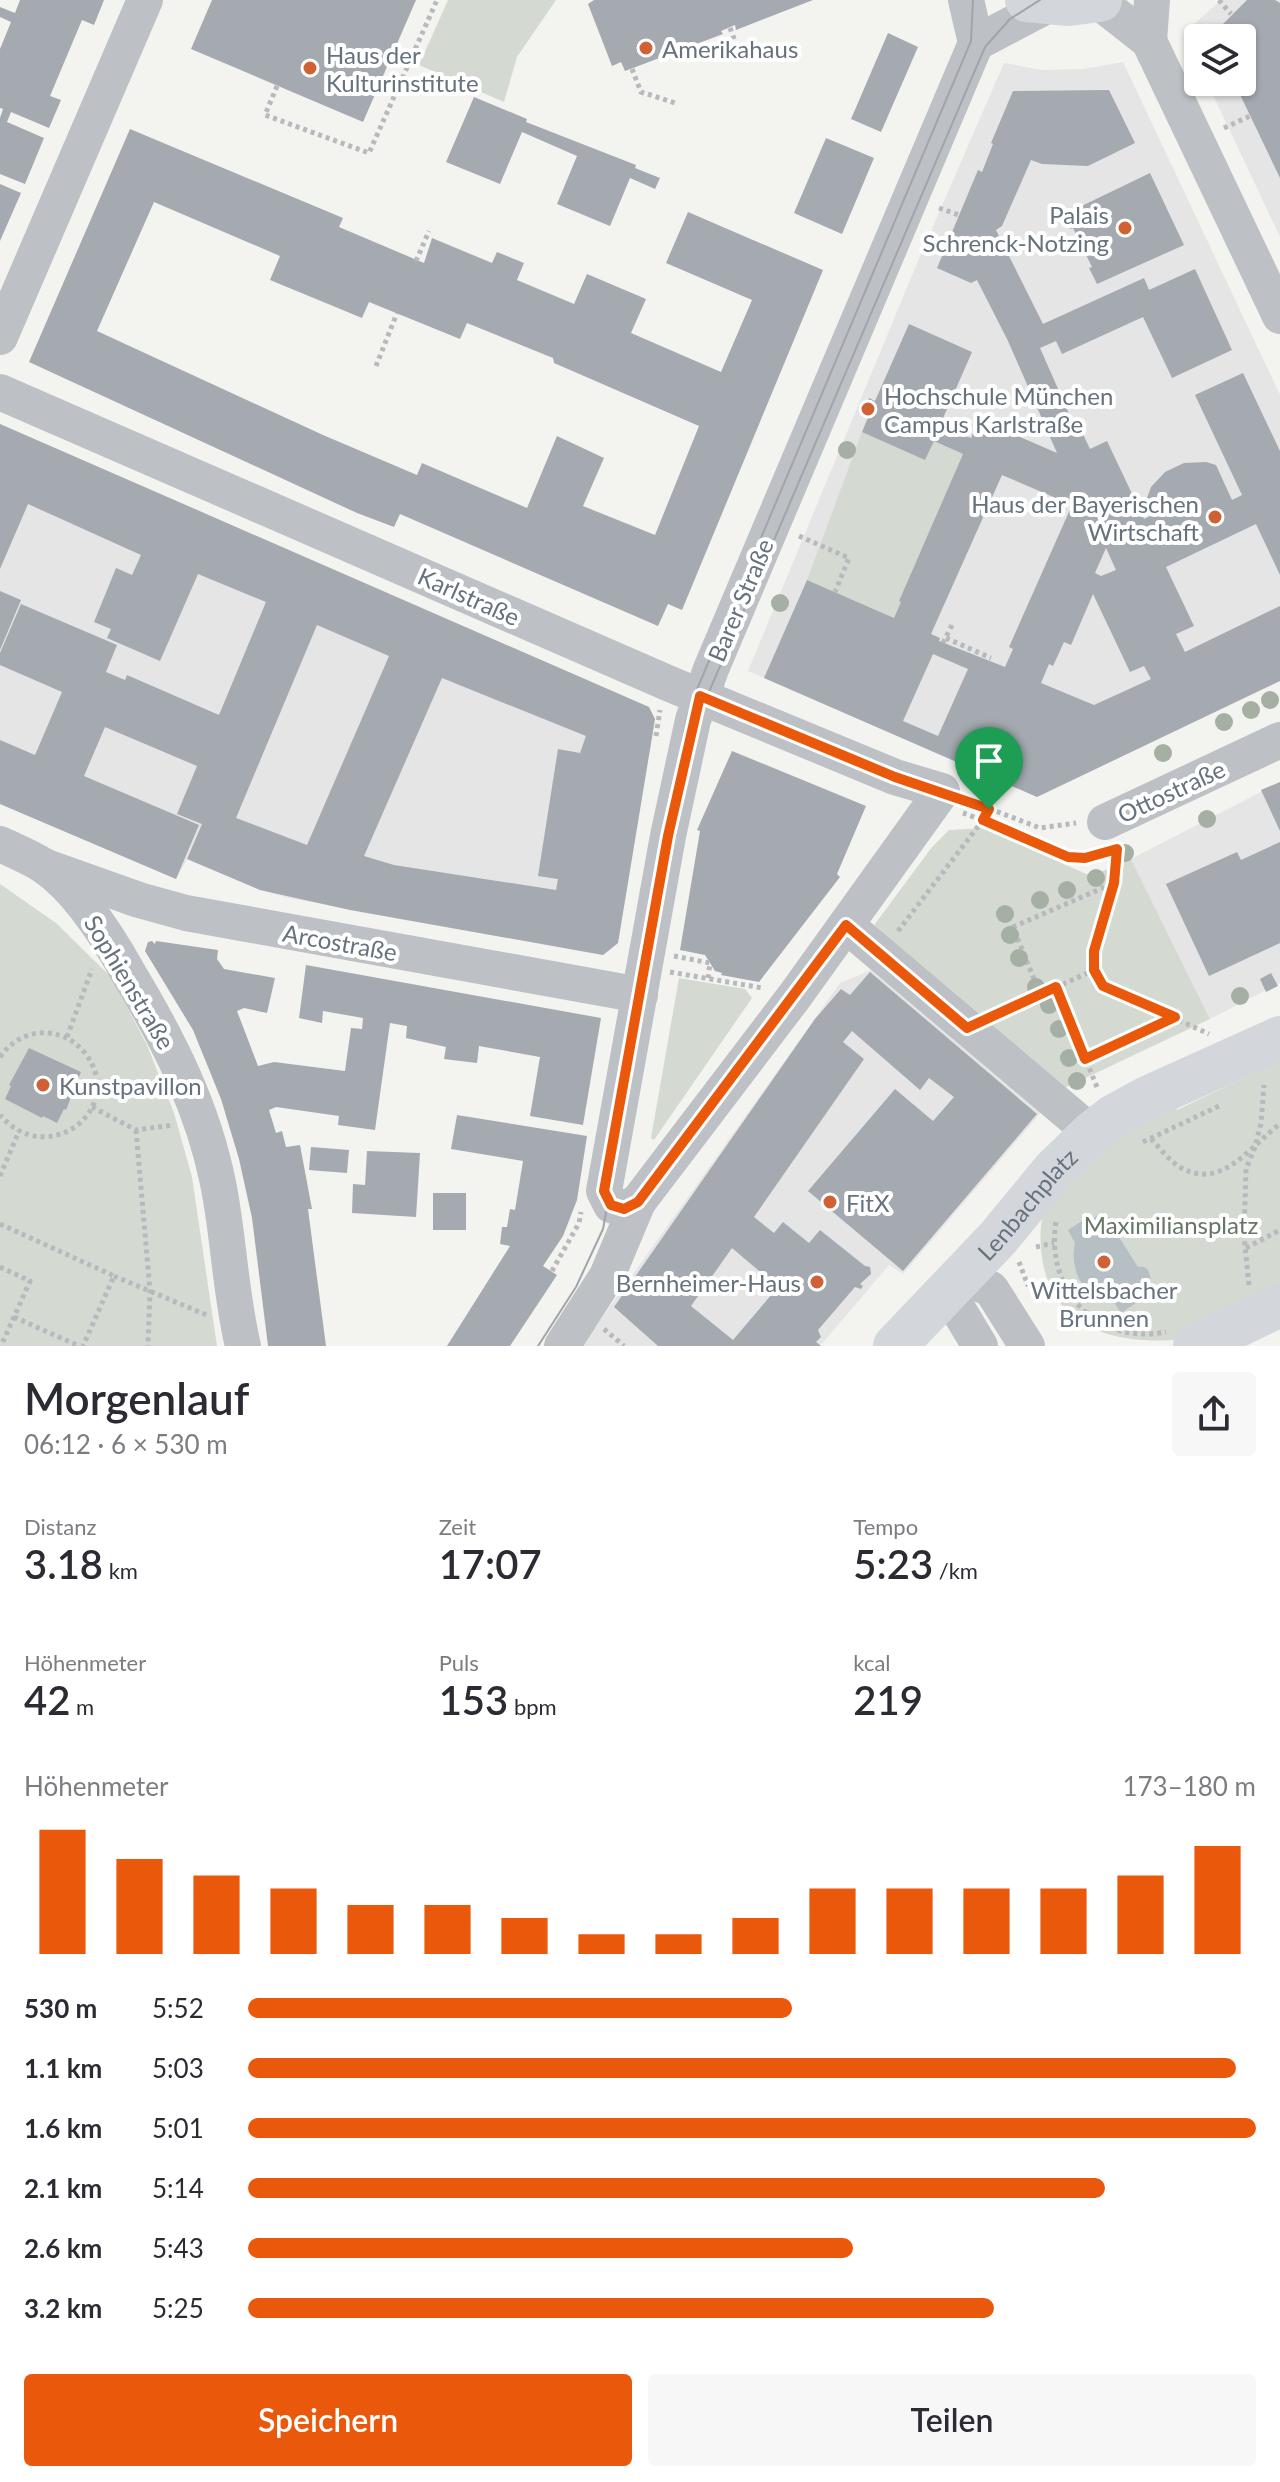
<!DOCTYPE html>
<html lang="de">
<meta charset="utf-8">
<style>
:root{--surface:#fff;--page:#f7f7f7;--text:#2b2b33;--muted:#7c7c81;--accent:#ea580c}
body{margin:0;font-family:Lato,sans-serif;background:var(--page);color:var(--text);height:100vh;display:flex;flex-direction:column;font-size:30px;white-space:nowrap}
*{box-sizing:border-box;margin:0}
p{font-size:26px;color:var(--muted)}
.icon{flex:none;width:44px;height:44px;fill:none;stroke:currentColor;stroke-width:2;stroke-linecap:round;stroke-linejoin:round}
.map{position:relative;height:1346px;overflow:hidden}
.drawer{display:flex;flex-direction:column;background:var(--surface);flex:1}
.drawer>*{flex:none}
.buttons{position:absolute;left:1184px;top:24px;display:grid;gap:16px}
.buttons a{display:grid;place-items:center;width:72px;height:72px;border-radius:8px;background:var(--surface);box-shadow:0 2px 6px #0004;font-size:40px}
.pin{position:absolute;display:grid;place-items:center;width:68px;height:68px;color:#fff;margin:-82px -34px;border-radius:50% 50% 50% 0;rotate:-45deg;box-shadow:0 0 8px #0007}
.pin .icon{rotate:45deg}
.round{display:grid;place-items:center;flex:none;width:84px;height:84px;border-radius:8px;background:var(--page)}
.summary{display:flex;align-items:center;justify-content:space-between;height:136px;padding:0 24px}
h1{font-size:44px;font-weight:600;line-height:60px}
.metrics{display:grid;grid-template-columns:repeat(3,1fr);gap:12px;height:136px;padding:8px 24px}
.metrics div{display:grid;align-content:center}
.metrics b{font-size:40px;font-weight:600}
.metrics small{font-size:22px;font-weight:400}
.metrics p{font-size:22px}
.chart{height:224px;padding:16px 24px}
.chart p{display:flex;justify-content:space-between}
.chart svg{width:100%;height:144px;margin-top:8px;stroke:var(--accent);stroke-width:6}
.cta{display:flex;gap:16px;margin-top:auto;padding:16px 24px}
.cta a{flex:1;height:92px;border-radius:8px;background:var(--accent);color:#fff;font-size:32px;font-weight:600;line-height:92px;text-align:center}
.cta a+a{background:var(--page);color:var(--text)}
ul{padding:0 24px;list-style:none;font-size:26px}
li{display:grid;grid-template-columns:128px 96px 1fr;align-items:center;height:60px}
li i{height:20px;border-radius:10px;background:var(--accent)}
.map>svg:first-child{display:block}
.built{fill:#e4e5e4}
.green{fill:#d4dad2}
.water{fill:#b6bfc4}
.building{fill:#a4aab0;fill-rule:evenodd}
.lines{fill:none;stroke-linecap:round;stroke-linejoin:round}
.path{stroke:#b7b9bc;stroke-width:5;stroke-dasharray:4 4;stroke-linecap:butt}
.minor{stroke:#bdc0c4;stroke-width:36}
.major{stroke:#d3d7db;stroke-width:44}
.tram{stroke:#a1a5aa;stroke-width:2}
.tree{fill:#a5afa3}
.route-casing{stroke:#fff;stroke-width:16}
.route{stroke:#ea580c;stroke-width:10}
.poi-dot{fill:#cf6135;stroke:#fff;stroke-width:3}
.labels{text-anchor:middle;dominant-baseline:central;stroke-width:8;stroke-linejoin:round;paint-order:stroke}
.poi-label{font-size:24px;fill:#66727e;stroke:#fff;text-anchor:start}
.street-label{font-size:24px;fill:#66727e;stroke:#fff}
.park-label{font-size:24px;fill:#667664;stroke:#fff}
</style>
<div class="map">
<svg width="1280" height="1346" viewBox="0 0 1280 1346">
<rect width="100%" height="100%" fill="#f3f4f0"/>
<g class="built">
<path d="M 1221,0 L 1280,0 L 1280,237 L 1207,82 L 1242,82 L 1242,38 L 1198,38 L 1198,64 L 1184,33 Z"/>
<path d="M 1123,62 L 1280,395 L 1280,681 L 1037,797 L 748,671 L 918,261 L 1004,63 L 1042,70 L 1084,69 Z"/>
<path d="M 0,424 L 649,707 L 655,719 L 618,943 L 603,955 L 289,898 L 260,890 L 187,859 L 176,879 L 0,804 Z"/>
<path d="M 1280,782 L 1280,983 L 1210,1019 L 1131,859 Z"/>
<path d="M 871,970 L 1043,1110 L 903,1274 L 889,1265 L 820,1346 L 582,1346 L 840,983 Z"/>
</g>
<g class="green">
<path d="M 448,0 L 556,0 L 517,57 L 504,102 L 419,65 Z"/>
<path d="M 862,432 L 925,459 L 934,441 L 963,454 L 899,601 L 901,602 L 894,618 L 807,580 Z"/>
<path d="M 983,828 L 1091,876 L 1131,859 L 1210,1019 L 1058,1091 L 869,932 L 932,847 L 949,830 Z"/>
<path d="M 0,884 L 56,923 L 112,978 L 147,1045 L 174,1113 L 192,1177 L 217,1346 L 0,1346 Z"/>
<path d="M 679,978 L 745,989 L 752,998 L 654,1140 L 651,1138 Z"/>
<path d="M 1280,1061 L 1280,1292 L 1185,1339 C 1120,1346 1053,1331 1042,1258 C 1040,1244 1039,1223 1045,1209 C 1050,1198 1116,1133 1129,1122 C 1140,1112 1159,1107 1172,1101 L 1177,1110 Z"/>
</g>
<path class="water" d="M 1103,1212 L 1107,1217 L 1115,1219 L 1119,1231 L 1117,1234 L 1138,1267 C 1153,1265 1149,1280 1152,1288 L 1140,1296 L 1142,1299 L 1121,1313 L 1113,1301 C 1083,1300 1069,1269 1075,1243 L 1068,1230 L 1088,1217 L 1091,1220 Z"/>
<g class="building">
<path d="M 20,0 L 104,0 L 94,25 L 82,20 L 50,96 L 61,100 L 49,128 L 11,112 L 7,122 L 44,138 L 25,184 L 0,174 L 0,118 L 3,109 L 0,108 L 0,49 L 11,22 L 0,17 L 0,7 L 15,13 Z"/>
<path d="M 212,0 L 416,0 L 363,122 L 191,49 Z"/>
<path d="M 594,0 L 813,0 L 736,30 L 735,25 L 721,31 L 723,34 L 625,71 L 621,62 L 612,66 L 588,4 Z"/>
<path d="M 1247,0 L 1275,0 L 1280,3 L 1280,178 L 1234,82 L 1242,82 L 1242,38 L 1209,38 Z"/>
<path d="M 888,33 L 918,47 L 881,132 L 851,119 Z"/>
<path d="M 1109,90 L 1135,143 L 1088,166 L 1042,164 L 1031,160 L 1002,226 L 996,230 L 1043,324 L 1144,278 L 1149,290 L 1195,269 L 1232,350 L 1172,378 L 1143,317 L 1062,354 L 1056,341 L 1040,348 L 1078,434 L 1082,432 L 1090,449 L 1107,441 L 1144,519 L 1154,514 L 1147,498 L 1151,487 L 1165,472 L 1184,463 L 1206,462 L 1216,465 L 1232,500 L 1242,495 L 1195,395 L 1243,373 L 1280,451 L 1280,575 L 1256,524 L 1166,567 L 1194,626 L 1176,634 L 1185,652 L 1280,606 L 1280,681 L 1037,797 L 764,678 L 807,580 L 894,618 L 901,602 L 899,601 L 963,454 L 934,441 L 925,460 L 862,432 L 869,415 L 863,412 L 869,398 L 875,401 L 909,324 L 972,352 L 940,425 L 971,438 L 979,419 L 1057,453 L 1008,341 L 977,280 L 971,283 L 937,268 L 978,170 L 982,172 L 993,144 L 991,143 L 1013,91 ZM 1002,475 L 1072,505 L 1009,647 L 1013,649 L 1005,667 L 939,641 L 940,638 L 931,634 ZM 1106,548 L 1116,570 L 1101,576 L 1095,573 ZM 1093,594 L 1130,672 L 1144,666 L 1151,679 L 1094,705 L 1041,683 L 1049,664 L 1053,666 L 1064,642 L 1071,645 ZM 933,654 L 968,669 L 938,736 L 903,721 Z"/>
<path d="M 474,97 L 527,119 L 526,122 L 636,165 L 635,168 L 660,178 L 655,189 L 630,178 L 610,226 L 557,204 L 577,156 L 522,132 L 500,184 L 446,162 Z"/>
<path d="M 130,129 L 343,218 L 339,227 L 424,263 L 432,238 L 492,263 L 497,252 L 524,263 L 517,280 L 574,304 L 587,274 L 646,299 L 631,333 L 721,372 L 752,300 L 666,263 L 688,212 L 823,270 L 682,610 L 668,604 L 658,626 L 400,514 L 394,527 L 357,513 L 29,362 ZM 154,202 L 280,256 L 270,280 L 362,318 L 369,302 L 460,339 L 467,323 L 553,358 L 554,363 L 699,426 L 655,535 L 583,506 L 604,458 L 557,436 L 527,508 L 422,463 L 417,475 L 323,435 L 97,331 Z"/>
<path d="M 826,138 L 874,158 L 842,234 L 794,213 Z"/>
<path d="M 1150,173 L 1184,245 L 1097,284 L 1089,268 L 1092,267 L 1073,228 L 1071,229 L 1063,215 Z"/>
<path d="M 0,184 L 21,193 L 0,241 Z"/>
<path d="M 0,424 L 649,707 L 655,719 L 618,943 L 603,955 L 350,910 L 260,890 L 187,859 L 202,824 L 177,814 L 197,766 L 105,727 L 84,776 L 199,825 L 176,879 L 0,804 L 0,740 L 35,755 L 62,692 L 0,665 L 0,653 L 21,604 L 117,645 L 106,672 L 125,680 L 127,675 L 219,715 L 266,602 L 198,574 L 160,661 L 107,638 L 111,629 L 94,622 L 116,568 L 132,575 L 141,555 L 28,504 L 0,569 ZM 317,625 L 389,656 L 307,845 L 236,818 ZM 442,678 L 586,736 L 580,753 L 558,749 L 538,876 L 558,879 L 556,890 L 394,865 L 364,856 Z"/>
<path d="M 0,591 L 21,600 L 0,650 Z"/>
<path d="M 732,751 L 866,806 L 837,874 L 840,877 L 759,982 L 721,975 L 722,973 L 715,971 L 705,955 L 680,950 L 700,831 L 697,830 Z"/>
<path d="M 1280,782 L 1280,831 L 1261,790 Z"/>
<path d="M 1280,842 L 1280,943 L 1209,976 L 1166,884 L 1237,852 L 1241,860 Z"/>
<path d="M 152,941 L 155,944 L 156,941 L 218,950 L 217,959 L 224,969 L 275,978 L 267,1013 L 244,1008 L 237,1011 L 258,1066 L 274,1062 L 345,1071 L 351,1028 L 362,1029 L 363,1018 L 323,1011 L 322,1023 L 299,1018 L 306,965 L 601,1018 L 583,1125 L 530,1116 L 540,1057 L 479,1046 L 477,1063 L 444,1059 L 446,1047 L 406,1038 L 407,1026 L 390,1023 L 375,1130 L 338,1125 L 339,1116 L 276,1107 L 269,1110 L 276,1133 L 282,1131 L 286,1147 L 300,1145 L 312,1209 L 308,1209 L 326,1346 L 268,1346 L 252,1218 L 239,1159 L 221,1099 L 193,1030 L 145,951 L 148,942 Z"/>
<path d="M 870,972 L 1037,1114 L 903,1271 L 808,1191 L 895,1089 L 933,1121 L 954,1097 L 929,1078 L 920,1090 L 852,1031 L 843,1042 L 864,1059 L 754,1217 L 774,1233 L 783,1222 L 809,1243 L 820,1230 L 865,1266 L 870,1267 L 871,1274 L 860,1284 L 863,1286 L 861,1289 L 855,1287 L 818,1330 L 821,1337 L 816,1342 L 821,1346 L 658,1346 L 614,1307 L 815,1019 L 841,989 L 850,995 ZM 732,1248 L 778,1287 L 733,1340 L 691,1306 Z"/>
<path d="M 1271,973 L 1278,986 L 1266,992 L 1260,979 Z"/>
<path d="M 29,1048 L 81,1072 L 66,1110 L 64,1109 L 57,1123 L 43,1116 L 42,1118 L 5,1099 L 11,1086 L 9,1085 Z"/>
<path d="M 457,1115 L 587,1136 L 577,1200 L 563,1236 L 543,1266 L 557,1275 L 510,1346 L 447,1346 L 510,1246 L 500,1244 L 502,1227 L 507,1227 L 510,1209 L 515,1210 L 523,1161 L 451,1149 Z"/>
<path d="M 311,1147 L 349,1150 L 347,1173 L 309,1170 Z"/>
<path d="M 367,1151 L 420,1153 L 416,1217 L 352,1213 L 353,1184 L 365,1185 Z"/>
<rect x="433" y="1193" width="33" height="37"/>
</g>
<g class="lines">
<g class="path">
<path d="M 1219,0 L 1231,14"/>
<path d="M 730,28 L 739,52"/>
<path d="M 632,69 L 641,92 L 675,103"/>
<path d="M 277,86 L 265,115 L 369,153 L 437,0"/>
<path d="M 1224,128 L 1250,116"/>
<path d="M 939,208 L 959,215"/>
<path d="M 416,261 L 429,231"/>
<path d="M 376,366 L 397,313"/>
<path d="M 799,536 L 849,558 L 835,592"/>
<path d="M 946,638 L 991,658"/>
<path d="M 943,643 L 953,623"/>
<path d="M 656,736 L 660,710"/>
<path d="M 967,800 L 1040,828 L 1076,823"/>
<path d="M 963,813 C 995,823 1054,862 1085,858 C 1091,858 1097,855 1103,853"/>
<path d="M 898,931 L 983,820 L 998,787"/>
<path d="M 674,956 L 710,963 L 708,978"/>
<path d="M 1094,970 L 1092,960 L 1114,883 L 1117,849"/>
<path d="M 670,972 L 763,988"/>
<path d="M 1056,987 L 1097,1087"/>
<path d="M 1040,994 L 1013,927 L 1114,883"/>
<path d="M 997,1014 L 1094,970 L 1103,986 L 1209,1034"/>
<path d="M 67,1037 L 92,969"/>
<path d="M 0,1057 C 11,1041 29,1031 48,1033 C 64,1035 75,1041 85,1053 C 128,1108 48,1171 0,1115"/>
<path d="M 1085,1059 L 1175,1017"/>
<path d="M 92,1107 L 136,1130 L 173,1125"/>
<path d="M 136,1130 L 150,1291 L 148,1346"/>
<path d="M 1151,1139 C 1159,1147 1168,1159 1178,1166 C 1221,1193 1250,1146 1280,1124"/>
<path d="M 1143,1142 L 1221,1105"/>
<path d="M 0,1176 L 19,1131"/>
<path d="M 1056,1222 C 1045,1287 1094,1346 1166,1332"/>
<path d="M 0,1224 L 114,1276 L 83,1346"/>
<path d="M 1036,1247 L 1054,1243"/>
<path d="M 1246,1248 L 1280,1230"/>
<path d="M 1019,1262 L 1028,1286"/>
<path d="M 0,1267 L 30,1281 L 1,1346"/>
<path d="M 552,1271 L 579,1223 L 581,1212"/>
<path d="M 114,1276 L 209,1316"/>
<path d="M 1249,1285 L 1244,1236 L 1246,1169 L 1255,1147 L 1261,1123 L 1264,1085"/>
<path d="M 14,1317 L 79,1346"/>
<path d="M 604,1329 L 624,1346"/>
</g>
<g class="minor">
<path d="M 1098,1 L 1149,41 L 1280,316"/>
<path d="M 1149,41 L 1152,0"/>
<path d="M 976,43 L 1050,4"/>
<path d="M 0,337 L 145,0"/>
<path d="M 0,392 L 670,684 L 895,777 L 942,791 L 794,997 L 638,1202 L 607,1276 L 562,1346"/>
<path d="M 1105,822 L 1280,740"/>
<path d="M 0,844 C 15,851 30,857 44,866 C 78,889 110,940 130,976 C 169,1041 203,1108 218,1183 C 229,1237 230,1292 243,1346"/>
<path d="M 46,867 L 139,900 L 186,913 L 640,995"/>
<path d="M 846,925 L 1092,1133"/>
<path d="M 638,1202 L 624,1209 L 611,1205 L 604,1191 L 668,836 L 693,720 L 711,669 L 976,43 L 966,0"/>
<path d="M 961,1276 L 991,1289 L 1027,1346"/>
<path d="M 947,1291 L 980,1346"/>
</g>
<g class="major">
<path d="M 1027,0 L 1069,4 L 1100,0"/>
<path id="s1" d="M 895,1346 L 998,1238 L 1054,1170 L 1092,1133 L 1114,1116 L 1147,1098 L 1280,1038"/>
<path d="M 1195,1346 L 1280,1305"/>
</g>
<g class="tram">
<path d="M 658,864 L 687,718 L 695,694 L 971,41 L 973,0"/>
<path d="M 538,1346 L 576,1287 L 603,1229 L 675,837 L 706,699 L 985,47 L 1010,19 L 1040,0"/>
</g>
</g>
<g class="tree">
<circle cx="847" cy="450" r="9"/>
<circle cx="780" cy="603" r="9"/>
<circle cx="1270" cy="700" r="9"/>
<circle cx="1251" cy="710" r="9"/>
<circle cx="1224" cy="722" r="9"/>
<circle cx="1163" cy="753" r="9"/>
<circle cx="1207" cy="819" r="9"/>
<circle cx="1125" cy="853" r="9"/>
<circle cx="1096" cy="878" r="9"/>
<circle cx="1067" cy="890" r="9"/>
<circle cx="1040" cy="900" r="9"/>
<circle cx="1005" cy="914" r="9"/>
<circle cx="1010" cy="935" r="9"/>
<circle cx="1019" cy="958" r="9"/>
<circle cx="1036" cy="987" r="9"/>
<circle cx="1240" cy="996" r="9"/>
<circle cx="1049" cy="1005" r="9"/>
<circle cx="1059" cy="1029" r="9"/>
<circle cx="1069" cy="1058" r="9"/>
<circle cx="1077" cy="1081" r="9"/>
</g>
<g class="lines">
<defs>
<path id="route" d="M 700,696 L 895,777 L 989,809 L 983,820 L 1068,857 L 1085,858 L 1117,849 L 1114,883 L 1094,951 L 1094,970 L 1103,986 L 1175,1017 L 1085,1059 L 1056,987 L 967,1028 L 846,925 L 638,1202 L 624,1209 L 611,1205 L 604,1191 L 668,836 Z"/>
</defs>
<use href="#route" class="route-casing"/>
<use href="#route" class="route"/>
</g>
<g class="poi-dot">
<circle cx="646" cy="48" r="8"/>
<circle cx="310" cy="68" r="8"/>
<circle cx="1125" cy="228" r="8"/>
<circle cx="868" cy="409" r="8"/>
<circle cx="1215" cy="517" r="8"/>
<circle cx="43" cy="1085" r="8"/>
<circle cx="830" cy="1202" r="8"/>
<circle cx="1104" cy="1262" r="8"/>
<circle cx="817" cy="1282" r="8"/>
</g>
<g class="labels">
<g class="poi-label">
<text x="662" y="48">Amerikahaus</text>
<text x="326" y="54">Haus der<tspan x="326" dy="28">Kulturinstitute</tspan></text>
<text x="1109" y="214" text-anchor="end">Palais<tspan x="1109" dy="28">Schrenck-Notzing</tspan></text>
<text x="884" y="395">Hochschule München<tspan x="884" dy="28">Campus Karlstraße</tspan></text>
<text x="1199" y="503" text-anchor="end">Haus der Bayerischen<tspan x="1199" dy="28">Wirtschaft</tspan></text>
<text x="59" y="1085">Kunstpavillon</text>
<text x="846" y="1202">FitX</text>
<text x="801" y="1282" text-anchor="end">Bernheimer-Haus</text>
<text x="1104" y="1289" text-anchor="middle">Wittelsbacher<tspan x="1104" dy="28">Brunnen</tspan></text>
</g>
<g class="street-label">
<text transform="translate(469 596) rotate(24)">Karlstraße</text>
<text transform="translate(740 600) rotate(-67)">Barer Straße</text>
<text transform="translate(1171 791) rotate(-25)">Ottostraße</text>
<text transform="translate(340 942) rotate(10)">Arcostraße</text>
<text transform="translate(130 982) rotate(59)">Sophienstraße</text>
<text stroke="none"><textPath href="#s1" startOffset="194">Lenbachplatz</textPath></text>
</g>
<g class="park-label">
<text x="1171" y="1224">Maximiliansplatz</text>
</g>
</g>
</svg>
<div class="buttons">
<a><svg class="icon" aria-label="layers" viewBox="0 0 24 24"><path d="M12 4l9 5-9 5-9-5zM3 14l9 5 9-5"/></svg></a>
</div>
<div class="pin" style="left:989px;top:809px;background:#1e9e55"><svg class="icon" aria-label="arrive" viewBox="0 0 24 24"><path d="M6 21V4h12l-3 4 3 4H6"/></svg></div>
</div>
<section class="drawer">
<div class="summary"><div><h1>Morgenlauf</h1><p>06:12 · 6 × 530 m</p></div><a class="round"><svg class="icon" aria-label="share" viewBox="0 0 24 24"><path d="M12 15V3M7 8l5-5 5 5M5 13v7h14v-7"/></svg></a></div>
<div class="metrics">
<div><p>Distanz</p><b>3.18<small> km</small></b></div>
<div><p>Zeit</p><b>17:07</b></div>
<div><p>Tempo</p><b>5:23<small> /km</small></b></div>
</div>
<div class="metrics">
<div><p>Höhenmeter</p><b>42<small> m</small></b></div>
<div><p>Puls</p><b>153<small> bpm</small></b></div>
<div><p>kcal</p><b>219</b></div>
</div>
<div class="chart"><p><span>Höhenmeter</span>173–180 m</p>
<svg viewBox="0 0 160 44" preserveAspectRatio="none"><path d="M5 44V6M15 44V15M25 44V20M35 44V24M45 44V29M55 44V29M65 44V33M75 44V38M85 44V38M95 44V33M105 44V24M115 44V24M125 44V24M135 44V24M145 44V20M155 44V11"/></svg>
</div>
<ul>
<li><b>530 m</b>5:52<i style="width:54%"></i></li>
<li><b>1.1 km</b>5:03<i style="width:98%"></i></li>
<li><b>1.6 km</b>5:01<i style="width:100%"></i></li>
<li><b>2.1 km</b>5:14<i style="width:85%"></i></li>
<li><b>2.6 km</b>5:43<i style="width:60%"></i></li>
<li><b>3.2 km</b>5:25<i style="width:74%"></i></li>
</ul>
<div class="cta"><a>Speichern</a><a>Teilen</a></div>
</section>
